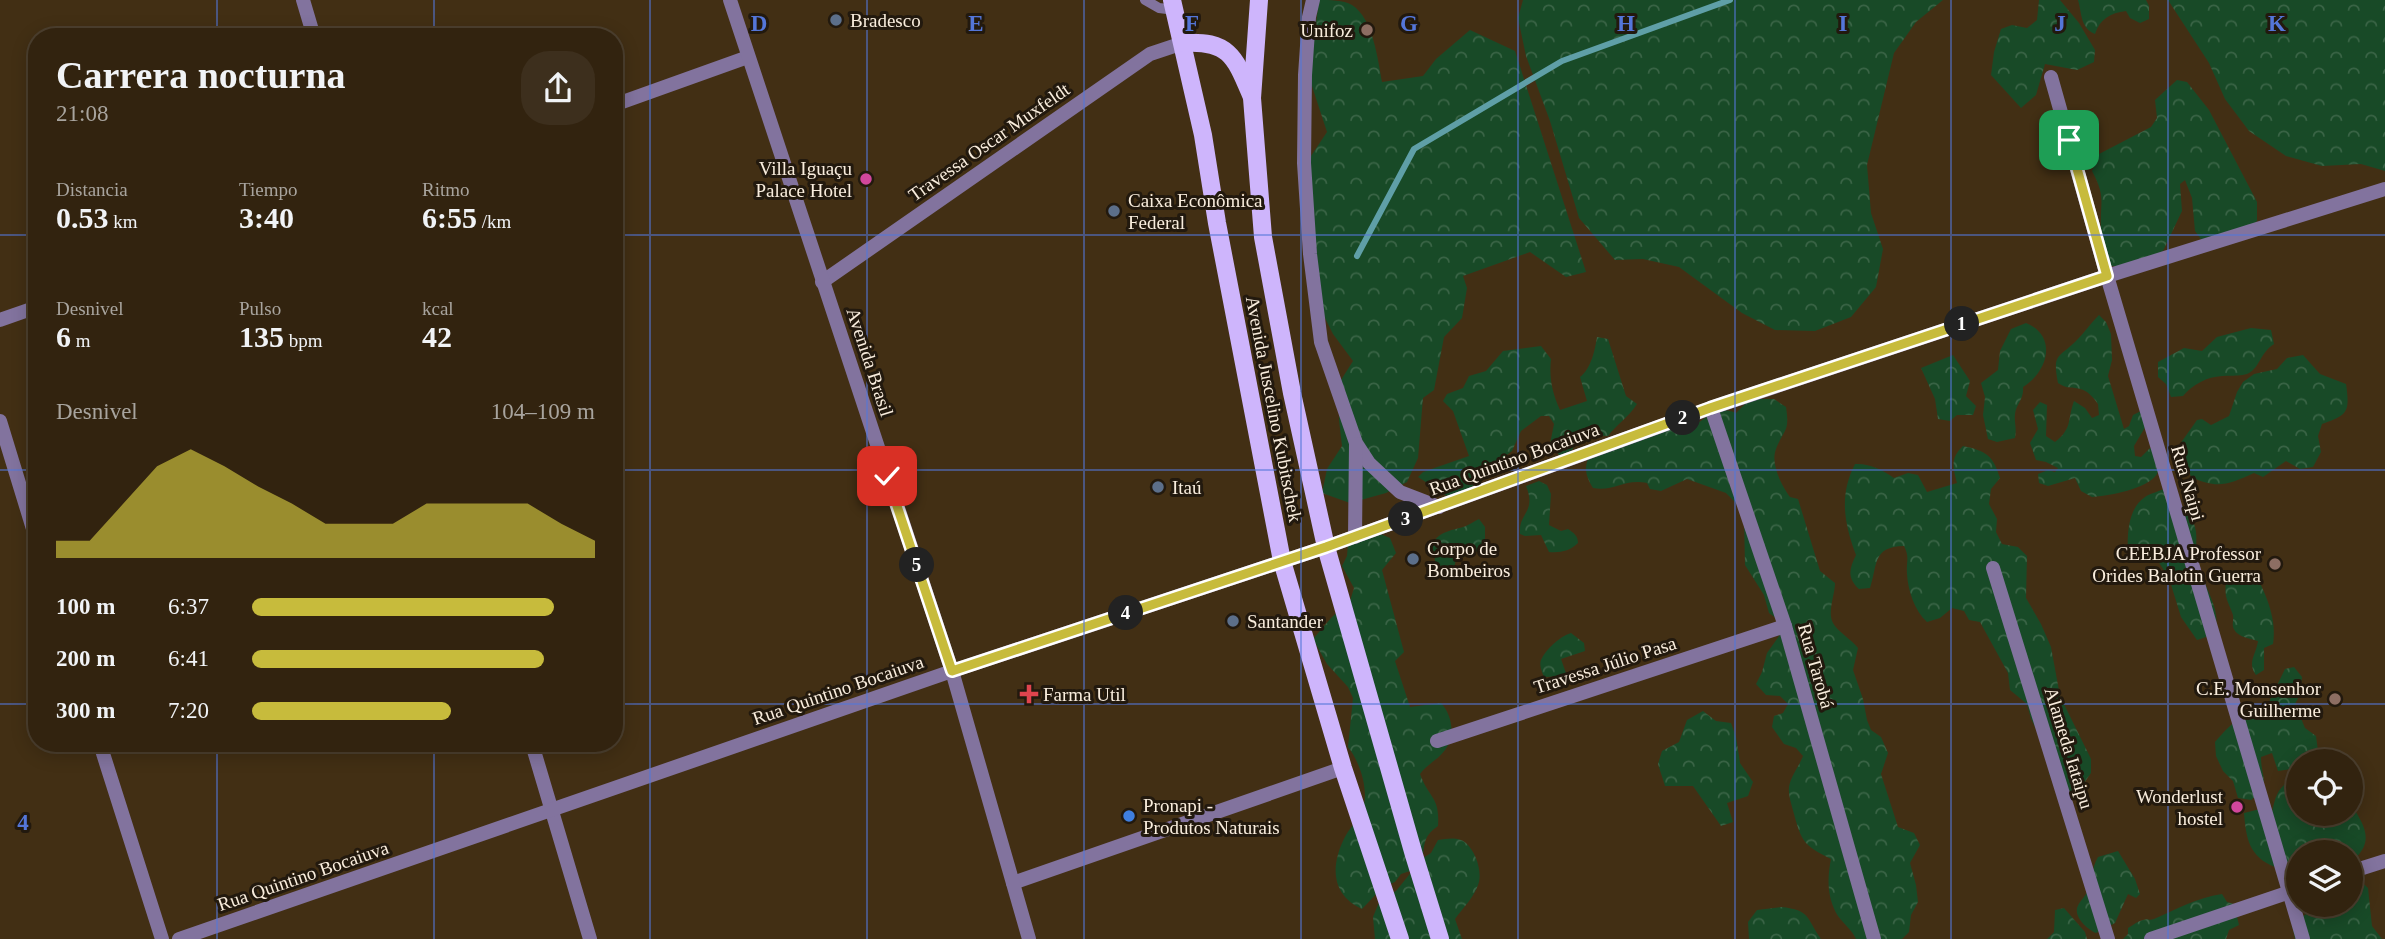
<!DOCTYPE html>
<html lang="es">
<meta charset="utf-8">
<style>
:root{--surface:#32230f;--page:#3d2f1d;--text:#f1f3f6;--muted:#a8a49e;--line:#4d402f;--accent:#c7bb3c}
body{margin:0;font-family:Georgia,serif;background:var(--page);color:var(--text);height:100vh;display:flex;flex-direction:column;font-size:26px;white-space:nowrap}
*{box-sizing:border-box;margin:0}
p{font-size:23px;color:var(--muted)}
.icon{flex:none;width:38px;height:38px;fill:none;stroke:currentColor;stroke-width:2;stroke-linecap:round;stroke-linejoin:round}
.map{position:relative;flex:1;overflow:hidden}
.drawer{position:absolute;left:28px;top:28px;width:595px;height:724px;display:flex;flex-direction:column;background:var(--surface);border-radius:28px;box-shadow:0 4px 18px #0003,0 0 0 2px var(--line)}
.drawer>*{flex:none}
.tools{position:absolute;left:2286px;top:749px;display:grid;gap:14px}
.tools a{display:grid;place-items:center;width:77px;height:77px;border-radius:50%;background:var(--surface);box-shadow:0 4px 18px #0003,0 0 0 2px var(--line);font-size:35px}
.pin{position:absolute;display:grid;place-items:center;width:60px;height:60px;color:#fff;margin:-30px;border-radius:14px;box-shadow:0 4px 10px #0006}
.km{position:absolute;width:35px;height:35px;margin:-18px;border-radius:50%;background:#222;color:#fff;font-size:19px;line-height:35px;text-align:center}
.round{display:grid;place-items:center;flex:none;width:74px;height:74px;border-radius:28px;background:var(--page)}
.head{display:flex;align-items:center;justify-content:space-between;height:119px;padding:0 28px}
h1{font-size:38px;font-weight:800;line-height:52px}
.stats{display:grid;grid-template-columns:repeat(3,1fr);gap:10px;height:119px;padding:7px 28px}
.stats div{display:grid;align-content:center}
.stats b{font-size:30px;font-weight:800}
.stats small{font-size:19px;font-weight:400}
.stats p{font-size:19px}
.chart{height:196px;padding:14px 28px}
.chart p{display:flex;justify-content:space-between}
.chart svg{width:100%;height:126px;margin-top:7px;fill:var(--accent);opacity:.7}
ul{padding:0 28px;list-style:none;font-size:23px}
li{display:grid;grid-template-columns:112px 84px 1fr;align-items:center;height:52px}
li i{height:18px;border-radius:9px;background:var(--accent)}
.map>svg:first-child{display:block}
.forest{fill:url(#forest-crowns)}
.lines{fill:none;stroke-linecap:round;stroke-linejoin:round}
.stream{stroke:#5f9fa7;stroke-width:6}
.service{stroke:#82739e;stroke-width:10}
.minor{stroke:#82739e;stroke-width:14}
.tertiary{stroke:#82739e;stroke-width:14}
.primary{stroke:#ceb5fc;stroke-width:18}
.route-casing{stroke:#fff;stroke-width:14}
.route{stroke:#c7bb3c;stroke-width:9}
.grid{fill:none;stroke:#5476d9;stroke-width:2;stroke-opacity:0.55}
.service-dot{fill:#5c6f8a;stroke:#22190e;stroke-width:2.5}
.education-dot{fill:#8d6e63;stroke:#22190e;stroke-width:2.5}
.hotel-dot{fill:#d1479c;stroke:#22190e;stroke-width:2.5}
.health-dot{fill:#e0444e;stroke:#22190e;stroke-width:2.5}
.shop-dot{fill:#3f7fe0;stroke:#22190e;stroke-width:2.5}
.labels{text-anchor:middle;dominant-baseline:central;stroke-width:6;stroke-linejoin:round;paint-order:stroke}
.poi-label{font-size:19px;fill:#f9eddd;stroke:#22190e;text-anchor:start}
.street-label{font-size:19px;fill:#f9eddd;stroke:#22190e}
.grid-label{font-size:23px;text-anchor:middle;font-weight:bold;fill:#5476d9;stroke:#22190e;stroke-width:6;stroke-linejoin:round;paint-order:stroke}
</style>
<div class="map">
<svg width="2385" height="939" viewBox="0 0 2385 939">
<defs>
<pattern id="forest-crowns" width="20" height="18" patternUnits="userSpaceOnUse" patternTransform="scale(1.75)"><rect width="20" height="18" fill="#184a27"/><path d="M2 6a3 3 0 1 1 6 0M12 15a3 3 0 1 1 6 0" fill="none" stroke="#3a6446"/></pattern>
</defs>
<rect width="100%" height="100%" fill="#422f14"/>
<g class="forest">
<path d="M 1319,0 C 1330,0 1343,0 1352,5 C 1373,18 1378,60 1382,82 L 1423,76 L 1436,59 L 1470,30 L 1515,51 L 1586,272 L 1566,277 L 1530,252 L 1463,276 L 1467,288 L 1462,318 L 1444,337 L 1434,390 L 1423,398 L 1418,458 L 1407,482 L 1386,493 L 1350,503 L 1322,493 L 1327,469 L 1342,446 L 1339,420 L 1341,380 L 1353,361 L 1333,334 L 1318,304 L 1307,162 L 1327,132 L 1309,77 Z"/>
<path d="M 1523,0 L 1943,0 L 1916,22 L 1894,53 L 1867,165 L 1871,213 L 1883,249 L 1876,287 L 1851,317 L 1815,331 L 1775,330 L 1742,313 L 1679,267 L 1643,259 L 1615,260 L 1579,218 L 1550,121 L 1526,56 L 1518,18 Z"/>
<path d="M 2039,0 L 2060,0 L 2079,23 L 2095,50 L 2094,62 L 2077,70 L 2045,64 L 2036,95 L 2021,108 L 1991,75 L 1994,52 L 2001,29 L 2012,25 L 2027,28 L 2037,20 Z"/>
<path d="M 2078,0 L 2146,0 L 2149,6 L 2149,19 L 2140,23 L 2130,18 L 2126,11 C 2110,13 2100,19 2095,34 C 2080,28 2082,13 2078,0 Z"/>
<path d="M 2168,0 L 2385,0 L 2385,171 L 2361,164 L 2322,166 L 2286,156 L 2249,131 L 2225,99 L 2209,63 Z"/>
<path d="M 2177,80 L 2187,82 L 2209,110 L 2257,202 L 2257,221 L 2248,229 L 2203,242 L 2195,231 L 2192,198 L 2185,180 L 2180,184 L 2182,211 L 2163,251 L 2135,266 L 2111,266 C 2106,253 2101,241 2101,227 C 2100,200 2106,197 2092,171 L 2099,154 L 2151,127 L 2157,118 L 2155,100 Z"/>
<path d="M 2099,315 L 2106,322 L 2111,334 L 2112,360 L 2108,376 L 2124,429 L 2129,426 L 2133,415 L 2143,410 L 2147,424 L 2134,446 L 2135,456 L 2141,457 L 2150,448 L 2155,451 L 2160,463 C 2159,466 2159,471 2157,474 C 2148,489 2108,496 2092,497 L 2081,491 L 2075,478 L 2048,486 L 2039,483 L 2038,474 L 2048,470 L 2055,472 L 2058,468 L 2046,462 L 2036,460 L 2030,443 L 2038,429 L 2033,410 L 2040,402 L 2047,405 L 2046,436 L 2055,442 C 2073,428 2067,420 2074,401 L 2085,408 L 2092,418 L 2099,415 L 2098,404 C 2094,398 2087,390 2080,389 C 2069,386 2070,390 2058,383 C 2052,353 2059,358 2076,341 C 2084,333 2091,323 2099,315 Z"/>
<path d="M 2026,323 C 2058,336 2048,372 2023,387 C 2024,400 2016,404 2015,414 C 2014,423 2017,428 2015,438 L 1997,442 L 1988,439 L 1983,415 L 1985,397 L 1981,383 L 1998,370 L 2000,351 L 2011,329 Z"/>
<path d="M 2251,328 L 2271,330 L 2274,344 C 2260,353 2260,367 2249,373 C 2241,377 2230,375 2222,376 C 2207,377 2193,384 2183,396 L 2171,397 L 2166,384 L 2158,377 L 2158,362 L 2184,348 L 2202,351 L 2217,337 Z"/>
<path d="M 1597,337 L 1608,339 L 1626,396 L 1637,404 C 1628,418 1617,424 1608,436 L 1589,435 L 1580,437 L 1572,450 L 1560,456 L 1550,444 L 1554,424 L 1549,416 L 1541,416 L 1521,431 L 1512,451 L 1499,461 L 1485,477 L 1467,490 L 1447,496 L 1418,477 L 1423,472 L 1469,456 L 1453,411 L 1443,401 L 1447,394 L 1463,388 L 1469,376 L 1486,371 L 1503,351 L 1541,346 L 1551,359 C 1549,377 1552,393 1560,410 L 1587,401 L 1580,377 C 1591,369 1595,350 1597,337 Z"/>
<path d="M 1953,355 L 1970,381 L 1966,396 L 1976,406 L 1973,415 L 1957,415 L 1950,421 L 1938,419 L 1935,399 L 1921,368 Z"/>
<path d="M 2303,355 L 2320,374 L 2346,384 C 2350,412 2348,415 2322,424 L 2318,436 L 2321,452 L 2313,467 L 2300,469 L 2286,461 L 2263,477 L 2254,473 C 2228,485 2217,489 2191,477 L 2180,444 L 2197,420 L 2202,419 L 2211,425 L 2229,416 L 2237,392 L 2243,382 L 2254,374 L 2277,369 L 2287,358 Z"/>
<path d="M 1750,399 L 1774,399 L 1786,407 C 1790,433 1784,428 1776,449 C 1770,464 1782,486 1790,497 L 1798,499 L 1820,571 L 1835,583 C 1835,595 1827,612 1833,623 C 1837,631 1852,640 1858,648 L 1853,670 L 1863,699 L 1867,720 L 1871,730 L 1881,737 L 1888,753 L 1881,774 L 1898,827 L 1914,833 L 1920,845 L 1910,863 L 1916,885 L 1918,902 L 1911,915 L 1909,932 L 1902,939 L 1856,939 C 1852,930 1844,924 1838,916 C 1827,898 1827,879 1831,859 C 1804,845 1802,843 1794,814 C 1792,806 1788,795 1789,787 C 1791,775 1799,767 1803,756 L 1796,748 L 1784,744 L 1772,727 L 1774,716 L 1783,713 L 1788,704 L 1780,696 L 1766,695 L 1756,684 L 1762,672 L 1767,653 L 1782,632 L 1780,621 L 1769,613 L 1764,595 L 1745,565 L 1744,520 L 1736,503 L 1726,493 L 1687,479 L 1661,491 L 1650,489 L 1647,483 C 1624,478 1614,492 1593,488 C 1586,476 1583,468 1590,455 C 1613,446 1637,434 1661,428 C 1670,426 1680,429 1688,427 C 1710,421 1710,403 1736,413 Z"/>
<path d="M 1963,446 C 1986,451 1993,455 2000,478 L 1991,489 L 1989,504 L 1997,519 L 1996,532 L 2002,544 L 2018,547 L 2027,556 L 2026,598 L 2041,624 L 2051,647 L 2060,696 L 2091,759 L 2091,773 L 2082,786 L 2072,792 L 2062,787 L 2049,774 L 2050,756 L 2031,719 L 2027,704 L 2010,690 L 2008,673 L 1980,622 L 1969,620 L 1964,611 L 1952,608 L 1940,618 L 1927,622 C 1914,610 1908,590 1907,574 C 1906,561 1910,558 1904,546 C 1872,547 1878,564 1870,588 L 1859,589 C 1847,578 1849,569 1856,555 C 1844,523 1839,495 1855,464 C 1869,463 1883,470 1894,478 L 1908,473 L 1918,475 L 1927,492 L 1957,483 C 1953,468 1950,458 1963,446 Z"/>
<path d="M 1539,481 L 1547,485 L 1551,494 L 1549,525 L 1561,531 L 1568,529 C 1574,533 1578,536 1578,543 C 1570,551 1560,553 1549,552 L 1541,535 L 1525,536 L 1520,534 C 1518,513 1537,512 1526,486 Z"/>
<path d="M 2167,488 C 2176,499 2188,511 2194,524 C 2199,537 2194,549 2197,562 C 2202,587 2238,630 2197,640 L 2181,617 L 2169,578 L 2158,561 L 2128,552 C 2127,535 2128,508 2145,497 C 2151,493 2160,491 2167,488 Z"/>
<path d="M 1479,519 L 1485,527 L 1485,548 L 1456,560 L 1451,579 L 1444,578 L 1436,566 L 1432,544 C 1440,531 1450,531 1463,527 C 1468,526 1474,521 1479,519 Z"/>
<path d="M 1374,531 L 1390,538 L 1396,553 L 1382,570 L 1404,652 L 1395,661 L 1410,707 L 1441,703 C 1452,715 1456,736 1445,750 C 1438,760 1427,764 1420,774 C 1429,799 1440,796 1438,826 C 1425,835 1424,842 1423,858 L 1431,853 L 1438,840 C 1447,839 1458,836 1466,843 C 1476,852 1483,873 1478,885 C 1474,897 1463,908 1455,919 L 1462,939 L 1375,939 L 1373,917 L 1380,900 L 1396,891 L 1413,870 L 1401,874 L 1395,882 L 1383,887 L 1362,909 C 1333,896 1330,869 1343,841 C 1348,829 1358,821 1363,808 C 1369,790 1360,762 1348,747 L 1353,698 L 1348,687 L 1327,664 L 1313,639 L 1332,617 L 1350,601 L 1354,588 L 1342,566 L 1347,556 L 1348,544 Z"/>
<path d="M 2250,572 L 2256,575 C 2267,596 2277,621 2273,644 L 2264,648 L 2264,670 L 2256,675 C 2247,662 2256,655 2258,641 C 2249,638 2236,637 2233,627 C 2232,623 2234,619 2233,615 C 2228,600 2224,599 2226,581 Z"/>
<path d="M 1571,633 L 1584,643 L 1585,651 L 1561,659 L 1567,676 L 1544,677 C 1542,672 1539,665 1541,660 C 1546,649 1559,637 1571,633 Z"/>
<path d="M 2294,667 L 2302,677 L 2300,694 L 2295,704 L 2305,728 L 2316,736 L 2319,758 L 2314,761 L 2298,761 L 2298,768 L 2278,771 L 2272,753 L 2261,757 C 2261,779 2272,785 2251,800 L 2238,798 L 2233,781 L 2223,771 L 2216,756 L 2215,742 C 2229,726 2245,709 2266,708 L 2285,669 Z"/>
<path d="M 1703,711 L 1716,721 L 1731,723 L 1736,737 L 1740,763 L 1753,782 L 1748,796 L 1727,803 L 1733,822 L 1721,826 L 1693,786 L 1665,786 L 1658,764 L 1662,751 L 1679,742 L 1687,720 Z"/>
<path d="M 2298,776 L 2298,814 L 2350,814 L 2350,802 C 2364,826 2377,841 2350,863 L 2350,852 L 2298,852 L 2298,872 L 2287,862 L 2275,867 C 2249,857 2246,838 2244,813 L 2260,809 L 2272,812 C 2276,793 2279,785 2298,776 Z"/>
<path d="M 2118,851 L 2135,879 L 2140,894 L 2136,898 L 2128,894 L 2115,923 L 2096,933 C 2087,929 2075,918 2077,908 C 2079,902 2083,899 2086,894 C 2092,882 2091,869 2098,857 Z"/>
<path d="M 2354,875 L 2368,888 L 2372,926 L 2382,939 L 2295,939 L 2292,925 L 2310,911 L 2312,905 L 2350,905 L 2350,876 Z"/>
<path d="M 2222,894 L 2227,902 L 2234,904 L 2239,925 L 2229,930 L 2226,939 L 2123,939 L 2128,934 L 2128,928 C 2133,925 2138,921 2143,920 C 2149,918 2148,921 2154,919 C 2177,909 2196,898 2222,894 Z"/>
<path d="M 1781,907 C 1811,910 1806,918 1821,939 L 1749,939 L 1748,922 L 1757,910 Z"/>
<path d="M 2064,908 L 2085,932 L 2087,939 L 2047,939 L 2054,932 L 2055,910 Z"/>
</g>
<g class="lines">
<path class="stream" d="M 1357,256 L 1414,149 L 1562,61 L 1730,0"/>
<path class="service" d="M 1145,0 L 1159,8 L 1175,10"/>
<g class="minor">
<path d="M 303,0 L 314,37"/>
<path d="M 1313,0 L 1309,17 L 1305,75 L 1304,163 L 1310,254 L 1321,342 L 1356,443 L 1369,463 L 1400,492 L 1439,507"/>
<path d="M 2051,77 L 2107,276 L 2303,939"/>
<path d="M 614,105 L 748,57"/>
<path d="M 822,282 L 1150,54 L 1183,43"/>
<path d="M 0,320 L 37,307"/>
<path d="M 1711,408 L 1785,626 L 1874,939"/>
<path d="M 0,421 L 37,542"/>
<path d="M 1355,537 L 1356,444"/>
<path d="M 1993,568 L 2108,939"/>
<path d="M 1437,741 L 1785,626"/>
<path d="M 100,744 L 162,939"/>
<path d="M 532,744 L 590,939"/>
<path d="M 2350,872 L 2385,861"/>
<path d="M 1013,883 L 1343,768"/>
<path d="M 179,939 L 952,671 L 1326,547 L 1711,408 L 2107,276 L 2385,189"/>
<path d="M 2151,939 L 2296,890"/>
</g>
<path class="tertiary" d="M 730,0 L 952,671 L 1029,939"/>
<g class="primary">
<path d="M 1172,0 L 1203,135 L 1217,223 L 1282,561 L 1343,768 L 1400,939"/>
<path d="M 1259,0 L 1252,98 L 1263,237 L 1292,393 L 1326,547 L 1414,855 L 1440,939"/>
<path d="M 1183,43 C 1229,40 1235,57 1251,95"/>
</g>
</g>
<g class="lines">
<defs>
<path id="route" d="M 887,476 L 952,671 L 1326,547 L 1710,408 L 2107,276 L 2069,140"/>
</defs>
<use href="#route" class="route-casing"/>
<use href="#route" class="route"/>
</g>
<path class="grid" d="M 217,0 L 217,37M 434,0 L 434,37M 650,0 L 650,939M 867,0 L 867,939M 1084,0 L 1084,939M 1301,0 L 1301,939M 1518,0 L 1518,939M 1735,0 L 1735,939M 1951,0 L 1951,939M 2168,0 L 2168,939M 0,235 L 37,235M 614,235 L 2385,235M 0,470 L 37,470M 614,470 L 2385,470M 0,704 L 37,704M 614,704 L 2385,704M 217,744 L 217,939M 434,744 L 434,939"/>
<g class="service-dot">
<circle cx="836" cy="20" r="7"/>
<circle cx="1114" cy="211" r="7"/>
<circle cx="1158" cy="487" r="7"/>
<circle cx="1413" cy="559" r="7"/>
<circle cx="1233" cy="621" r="7"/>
</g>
<g class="education-dot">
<circle cx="1367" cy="30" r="7"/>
<circle cx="2275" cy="564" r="7"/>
<circle cx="2335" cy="699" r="7"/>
</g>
<g class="hotel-dot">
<circle cx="866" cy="179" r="7"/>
<circle cx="2237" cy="807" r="7"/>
</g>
<path class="health-dot" d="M1025.5 683.5h7v7h7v7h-7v7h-7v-7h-7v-7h7z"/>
<circle class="shop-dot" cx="1129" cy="816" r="7"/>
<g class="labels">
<g class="poi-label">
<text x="850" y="20">Bradesco</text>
<text x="1353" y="30" text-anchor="end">Unifoz</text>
<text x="852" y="168" text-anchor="end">Villa Iguaçu<tspan x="852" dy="22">Palace Hotel</tspan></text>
<text x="1128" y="200">Caixa Econômica<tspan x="1128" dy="22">Federal</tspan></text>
<text x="1172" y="487">Itaú</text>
<text x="1427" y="548">Corpo de<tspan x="1427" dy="22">Bombeiros</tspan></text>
<text x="2261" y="553" text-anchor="end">CEEBJA Professor<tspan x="2261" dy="22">Orides Balotin Guerra</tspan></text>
<text x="1247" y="621">Santander</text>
<text x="2321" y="688" text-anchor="end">C.E. Monsenhor<tspan x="2321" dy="22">Guilherme</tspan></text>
<text x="1043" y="694">Farma Util</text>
<text x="2223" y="796" text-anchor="end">Wonderlust<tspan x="2223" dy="22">hostel</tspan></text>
<text x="1143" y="805">Pronapi -<tspan x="1143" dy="22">Produtos Naturais</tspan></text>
</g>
<g class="street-label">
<text transform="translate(989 142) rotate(-35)">Travessa Oscar Muxfeldt</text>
<text transform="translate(870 362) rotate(72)">Avenida Brasil</text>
<text transform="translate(1274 409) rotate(79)">Avenida Juscelino Kubitschek</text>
<text transform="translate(1514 459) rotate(-20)">Rua Quintino Bocaiuva</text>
<text transform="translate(2188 483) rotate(74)">Rua Naipi</text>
<text transform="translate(1605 665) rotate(-18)">Travessa Júlio Pasa</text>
<text transform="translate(1816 666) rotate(74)">Rua Tarobá</text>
<text transform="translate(838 690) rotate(-19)">Rua Quintino Bocaiuva</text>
<text transform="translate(2069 748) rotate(73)">Alameda Iataipu</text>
<text transform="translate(303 876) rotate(-19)">Rua Quintino Bocaiuva</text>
</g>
</g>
<g class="grid-label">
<text x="759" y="31">D</text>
<text x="976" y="31">E</text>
<text x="1192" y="31">F</text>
<text x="1409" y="31">G</text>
<text x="1626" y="31">H</text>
<text x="1843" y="31">I</text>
<text x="2060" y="31">J</text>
<text x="2277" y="31">K</text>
<text x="23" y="830">4</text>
</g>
</svg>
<div class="tools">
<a><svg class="icon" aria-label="locate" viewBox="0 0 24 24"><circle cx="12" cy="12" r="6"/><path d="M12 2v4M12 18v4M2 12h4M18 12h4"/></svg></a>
<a><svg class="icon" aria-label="layers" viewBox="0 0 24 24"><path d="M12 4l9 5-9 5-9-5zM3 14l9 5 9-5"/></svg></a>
</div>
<div class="pin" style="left:2069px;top:140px;background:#1e9e55"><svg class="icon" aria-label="arrive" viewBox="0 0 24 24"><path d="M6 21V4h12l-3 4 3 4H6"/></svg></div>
<div class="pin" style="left:887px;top:476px;background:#d93025"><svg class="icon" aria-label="check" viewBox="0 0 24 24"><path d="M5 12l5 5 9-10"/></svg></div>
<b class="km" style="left:1962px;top:324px">1</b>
<b class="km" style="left:1683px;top:418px">2</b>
<b class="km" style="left:1406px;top:519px">3</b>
<b class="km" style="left:1126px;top:613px">4</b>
<b class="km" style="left:917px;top:565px">5</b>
<section class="drawer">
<div class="head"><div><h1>Carrera nocturna</h1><p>21:08</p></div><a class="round"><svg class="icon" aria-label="share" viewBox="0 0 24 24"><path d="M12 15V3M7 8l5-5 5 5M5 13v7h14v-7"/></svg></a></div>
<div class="stats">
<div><p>Distancia</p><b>0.53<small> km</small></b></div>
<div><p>Tiempo</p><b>3:40</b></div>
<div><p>Ritmo</p><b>6:55<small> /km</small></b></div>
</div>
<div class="stats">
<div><p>Desnivel</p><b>6<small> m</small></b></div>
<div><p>Pulso</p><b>135<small> bpm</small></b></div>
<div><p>kcal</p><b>42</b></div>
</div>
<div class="chart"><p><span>Desnivel</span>104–109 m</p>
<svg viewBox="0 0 160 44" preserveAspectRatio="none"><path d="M0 44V38L10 38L20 25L30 12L40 6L50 12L60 19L70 25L80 32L90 32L100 32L110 25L120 25L130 25L140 25L150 32L160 38V44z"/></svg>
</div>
<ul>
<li><b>100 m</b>6:37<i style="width:88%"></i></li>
<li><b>200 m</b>6:41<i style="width:85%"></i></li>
<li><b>300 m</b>7:20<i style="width:58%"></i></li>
</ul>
</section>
</div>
